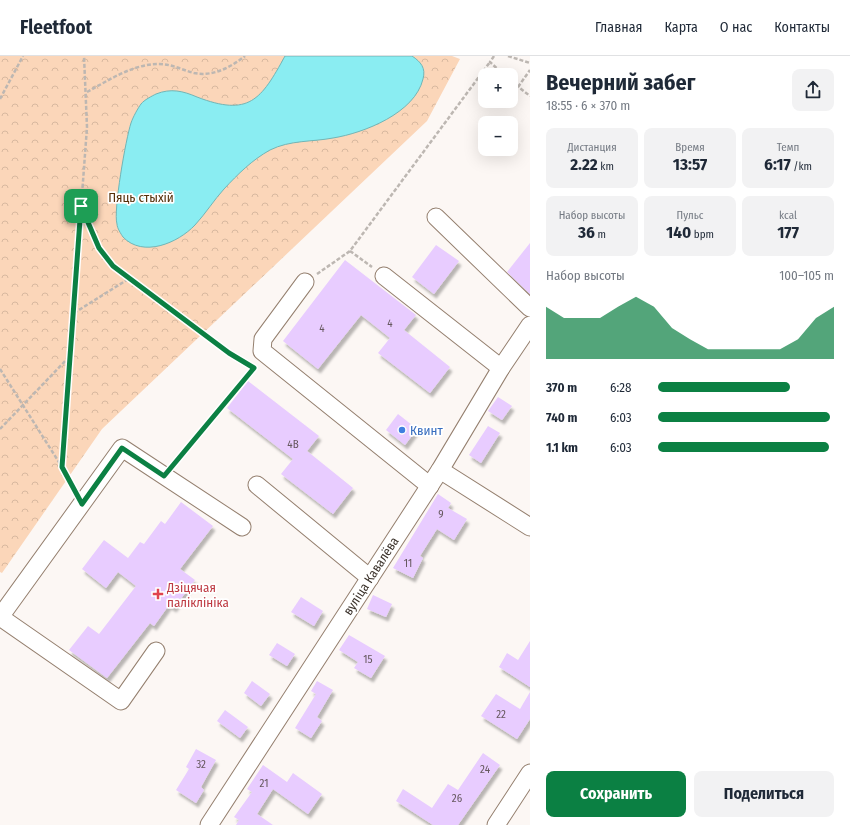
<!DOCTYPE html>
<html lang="ru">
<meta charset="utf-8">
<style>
:root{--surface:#fff;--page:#f2f2f3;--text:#1f2937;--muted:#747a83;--line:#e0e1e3;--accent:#0b8043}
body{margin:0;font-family:"Fira Sans Condensed",sans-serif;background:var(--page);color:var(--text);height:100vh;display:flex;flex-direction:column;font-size:15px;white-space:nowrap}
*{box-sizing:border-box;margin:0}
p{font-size:13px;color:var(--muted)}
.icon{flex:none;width:22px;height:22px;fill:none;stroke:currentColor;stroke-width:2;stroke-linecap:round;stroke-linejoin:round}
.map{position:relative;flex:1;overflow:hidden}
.details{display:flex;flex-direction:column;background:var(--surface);width:320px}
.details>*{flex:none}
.tools{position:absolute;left:478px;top:12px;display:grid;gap:8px}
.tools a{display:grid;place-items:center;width:40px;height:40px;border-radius:8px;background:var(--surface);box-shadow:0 4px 16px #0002;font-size:20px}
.pin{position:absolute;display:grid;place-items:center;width:34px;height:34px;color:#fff;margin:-17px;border-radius:8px;box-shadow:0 2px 6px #0006}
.round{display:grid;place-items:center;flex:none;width:42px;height:42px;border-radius:8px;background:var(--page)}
.head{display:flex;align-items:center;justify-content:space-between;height:68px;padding:0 16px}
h1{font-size:22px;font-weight:700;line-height:30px}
.stats{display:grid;grid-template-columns:repeat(3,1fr);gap:6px;height:68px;padding:4px 16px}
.stats div{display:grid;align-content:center;border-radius:8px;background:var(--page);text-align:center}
.stats b{font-size:17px;font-weight:700}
.stats small{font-size:11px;font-weight:400}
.stats p{font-size:11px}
.chart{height:112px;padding:8px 16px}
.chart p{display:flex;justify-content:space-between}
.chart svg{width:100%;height:72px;margin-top:4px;fill:var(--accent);opacity:.7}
.button{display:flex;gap:8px;margin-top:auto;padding:8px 16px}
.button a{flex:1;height:46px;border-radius:8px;background:var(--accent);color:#fff;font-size:16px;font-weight:700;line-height:46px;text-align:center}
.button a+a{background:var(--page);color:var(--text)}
ul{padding:0 16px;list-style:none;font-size:13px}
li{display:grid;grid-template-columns:64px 48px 1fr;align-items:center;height:30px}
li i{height:10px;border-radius:5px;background:var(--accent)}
header{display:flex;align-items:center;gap:24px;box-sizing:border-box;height:56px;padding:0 20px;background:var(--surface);border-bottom:1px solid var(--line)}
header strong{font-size:19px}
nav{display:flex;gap:22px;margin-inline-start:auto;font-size:14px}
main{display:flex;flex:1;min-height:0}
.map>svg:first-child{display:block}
.park{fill:url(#park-crowns)}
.water{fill:#8aedf2;stroke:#72b5b6}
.building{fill:#e8ccff;filter:url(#shadow)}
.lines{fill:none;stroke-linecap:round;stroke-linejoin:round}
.minor-casing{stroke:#947f6e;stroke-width:19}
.path{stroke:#bdb7b2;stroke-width:2.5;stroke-dasharray:4 2;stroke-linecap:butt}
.minor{stroke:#fff;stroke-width:17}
.route-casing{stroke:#fff;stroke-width:8}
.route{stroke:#0b8043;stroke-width:5}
.shop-dot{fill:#3f7fe0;stroke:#fff;stroke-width:1.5}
.health-dot{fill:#e0444e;stroke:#fff;stroke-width:1.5}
.labels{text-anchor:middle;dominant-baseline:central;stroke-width:3.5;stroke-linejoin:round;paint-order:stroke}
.number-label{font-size:11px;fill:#66585f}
.park-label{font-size:13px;fill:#552f09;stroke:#fff}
.shop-label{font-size:13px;fill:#366cbe;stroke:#fff;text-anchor:start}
.street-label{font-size:13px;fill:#3a312a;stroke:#fff}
.health-label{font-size:13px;fill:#be3a42;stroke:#fff;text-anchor:start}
</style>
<header>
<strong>Fleetfoot</strong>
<nav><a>Главная</a><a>Карта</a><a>О нас</a><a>Контакты</a></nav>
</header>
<main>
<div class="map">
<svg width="530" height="769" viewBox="0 0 530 769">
<defs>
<pattern id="park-crowns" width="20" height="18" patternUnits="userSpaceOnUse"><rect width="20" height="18" fill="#fbd6b9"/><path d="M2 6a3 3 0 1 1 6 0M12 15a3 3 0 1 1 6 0" fill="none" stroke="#d8b89f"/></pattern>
<filter id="shadow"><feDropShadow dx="2.5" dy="4.5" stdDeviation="1" flood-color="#0004"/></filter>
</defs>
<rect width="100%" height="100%" fill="#fcf7f4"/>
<path class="park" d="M 0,0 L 452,0 L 460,3 L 427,65 L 102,373 L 2,517 L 0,516 Z"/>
<path class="water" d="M 285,0 L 412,0 C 421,6 426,12 423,23 C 415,57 364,77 333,82 C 312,86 290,84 270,94 C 252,104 238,118 224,133 C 214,144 206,157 195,169 C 178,187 143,202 123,181 C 121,178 117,172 117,168 C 113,155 126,82 131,67 C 133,61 138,52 141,48 C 144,44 152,40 156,38 C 171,32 183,35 197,41 C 249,61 261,44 285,0 Z"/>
<g class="building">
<path d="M 530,187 L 530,238 L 507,216 Z"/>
<path d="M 436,189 L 459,205 L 434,238 L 412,221 Z"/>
<path d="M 345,204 L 416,259 L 404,274 L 450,311 L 430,337 L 378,297 L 390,282 L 361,259 L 318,313 L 283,285 Z"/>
<path d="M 248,325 L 319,380 L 307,395 L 353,432 L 333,458 L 281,418 L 293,403 L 227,352 Z"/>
<path d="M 498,341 L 512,350 L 502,364 L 488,355 Z"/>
<path d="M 398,358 L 417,373 L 405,389 L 386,374 Z"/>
<path d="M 488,370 L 500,377 L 481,407 L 469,399 Z"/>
<path d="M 438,438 L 451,447 L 448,452 L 467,463 L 454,484 L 437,473 L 420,500 L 423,502 L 413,522 L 393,512 Z"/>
<path d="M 181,446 L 213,470 L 180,513 L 195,524 L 174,552 L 169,549 L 154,570 L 150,567 L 107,622 L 69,594 L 88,570 L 99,578 L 136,530 L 118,516 L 106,532 L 82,513 L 104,484 L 128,502 L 140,486 L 144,488 L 161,465 L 165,468 Z"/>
<path d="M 373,539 L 392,548 L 386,561 L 367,553 Z"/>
<path d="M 301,541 L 323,555 L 314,570 L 291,556 Z"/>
<path d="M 349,579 L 385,600 L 371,622 L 354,612 L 358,606 L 339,594 Z"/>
<path d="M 530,585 L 530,631 L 499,611 L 507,597 L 518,604 Z"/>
<path d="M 277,587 L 295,598 L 287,610 L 269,599 Z"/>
<path d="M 252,625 L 270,638 L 261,650 L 244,637 Z"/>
<path d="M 317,625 L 333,634 L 317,661 L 322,665 L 311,682 L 295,672 L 316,638 L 311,635 Z"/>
<path d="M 530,636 L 530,663 L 517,683 L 481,660 L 496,638 L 520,653 Z"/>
<path d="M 225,654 L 248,671 L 240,682 L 217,665 Z"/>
<path d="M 196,693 L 216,704 L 201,731 L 204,734 L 196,747 L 176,734 L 189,713 L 186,711 Z"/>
<path d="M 483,697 L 500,709 L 458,769 L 433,769 L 396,745 L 403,733 L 432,752 L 448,728 L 458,734 Z"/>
<path d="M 263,709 L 287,726 L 293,717 L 322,738 L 308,758 L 273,733 L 257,758 L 273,769 L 236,769 L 239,764 L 234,761 L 252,736 L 247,733 Z"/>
</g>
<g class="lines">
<defs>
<g id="minor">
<path d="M 436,161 L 530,252"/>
<path d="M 384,220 L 501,312"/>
<path d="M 305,226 L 263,283 L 262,295 L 430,430"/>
<path d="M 440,414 L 530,471"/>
<path d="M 257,429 L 370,522"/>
<path d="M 0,561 L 122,392 L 242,471"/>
<path d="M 0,561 L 121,645 L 156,595"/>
<path d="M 209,769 L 440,414 L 501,312 L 530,269"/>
<path d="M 496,769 L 530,717"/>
</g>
</defs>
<use href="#minor" class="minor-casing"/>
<g class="path">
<path d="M 494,0 L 490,6 L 504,19"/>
<path d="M 508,0 L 530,7"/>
<path d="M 511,25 L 530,40"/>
<path d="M 518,31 L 530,14"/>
<path d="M 87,36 C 109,24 133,8 159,8 C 172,8 182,14 194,17 C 213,21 231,11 245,0"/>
<path d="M 0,43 L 23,0"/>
<path d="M 81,152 L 99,192 L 113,210 L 229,297 L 254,312"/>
<path d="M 350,195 L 372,211"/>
<path d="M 317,218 L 350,195 L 490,6"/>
<path d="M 74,257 L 130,222"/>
<path d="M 0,313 L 62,411"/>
<path d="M 0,373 L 70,300"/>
<path d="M 173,409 L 255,311"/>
<path d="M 74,434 L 62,411 L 87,71 L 84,0"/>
</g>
<use href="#minor" class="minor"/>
</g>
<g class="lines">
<defs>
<path id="route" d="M 81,150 L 99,192 L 113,210 L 229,297 L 254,312 L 164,420 L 122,392 L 82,448 L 62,411 Z"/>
</defs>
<use href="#route" class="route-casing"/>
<use href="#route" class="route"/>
</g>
<circle class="shop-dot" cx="402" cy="374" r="4"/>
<path class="health-dot" d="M156 532h4v4h4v4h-4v4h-4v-4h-4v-4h4z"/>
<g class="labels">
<g class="number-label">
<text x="390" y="267">4</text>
<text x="322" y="272">4</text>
<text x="293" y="388">4В</text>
<text x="441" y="458">9</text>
<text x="408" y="507">11</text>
<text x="368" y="603">15</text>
<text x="501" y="658">22</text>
<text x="201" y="708">32</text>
<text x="485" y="713">24</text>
<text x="264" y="727">21</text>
<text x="457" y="742">26</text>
</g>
<g class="park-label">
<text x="141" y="141">Пяць стыхій</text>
</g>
<g class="shop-label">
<text x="410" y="374">Квинт</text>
</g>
<g class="street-label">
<text transform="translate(371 520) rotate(-57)">вуліца Кавалёва</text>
</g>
<g class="health-label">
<text x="167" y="531">Дзіцячая<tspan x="167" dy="15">паліклініка</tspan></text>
</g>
</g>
</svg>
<div class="tools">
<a>+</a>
<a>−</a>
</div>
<div class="pin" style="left:81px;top:150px;background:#1e9e55"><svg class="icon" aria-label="arrive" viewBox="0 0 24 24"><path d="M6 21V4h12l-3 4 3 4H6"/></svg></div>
</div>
<section class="details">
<div class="head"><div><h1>Вечерний забег</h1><p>18:55 · 6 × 370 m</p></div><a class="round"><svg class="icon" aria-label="share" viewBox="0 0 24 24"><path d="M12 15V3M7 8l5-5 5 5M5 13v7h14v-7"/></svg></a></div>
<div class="stats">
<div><p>Дистанция</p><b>2.22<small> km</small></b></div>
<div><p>Время</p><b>13:57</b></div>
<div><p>Темп</p><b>6:17<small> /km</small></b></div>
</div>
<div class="stats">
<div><p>Набор высоты</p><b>36<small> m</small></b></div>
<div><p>Пульс</p><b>140<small> bpm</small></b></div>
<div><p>kcal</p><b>177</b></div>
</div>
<div class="chart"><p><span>Набор высоты</span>100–105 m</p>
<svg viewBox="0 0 160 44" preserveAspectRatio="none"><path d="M0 44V12L10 19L20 19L30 19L40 12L50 6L60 12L70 25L80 32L90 38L100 38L110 38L120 38L130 38L140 32L150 19L160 12V44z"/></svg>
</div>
<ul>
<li><b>370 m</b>6:28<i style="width:75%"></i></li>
<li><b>740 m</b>6:03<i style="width:98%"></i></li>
<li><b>1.1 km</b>6:03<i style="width:97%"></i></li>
</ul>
<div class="button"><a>Сохранить</a><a>Поделиться</a></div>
</section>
</main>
